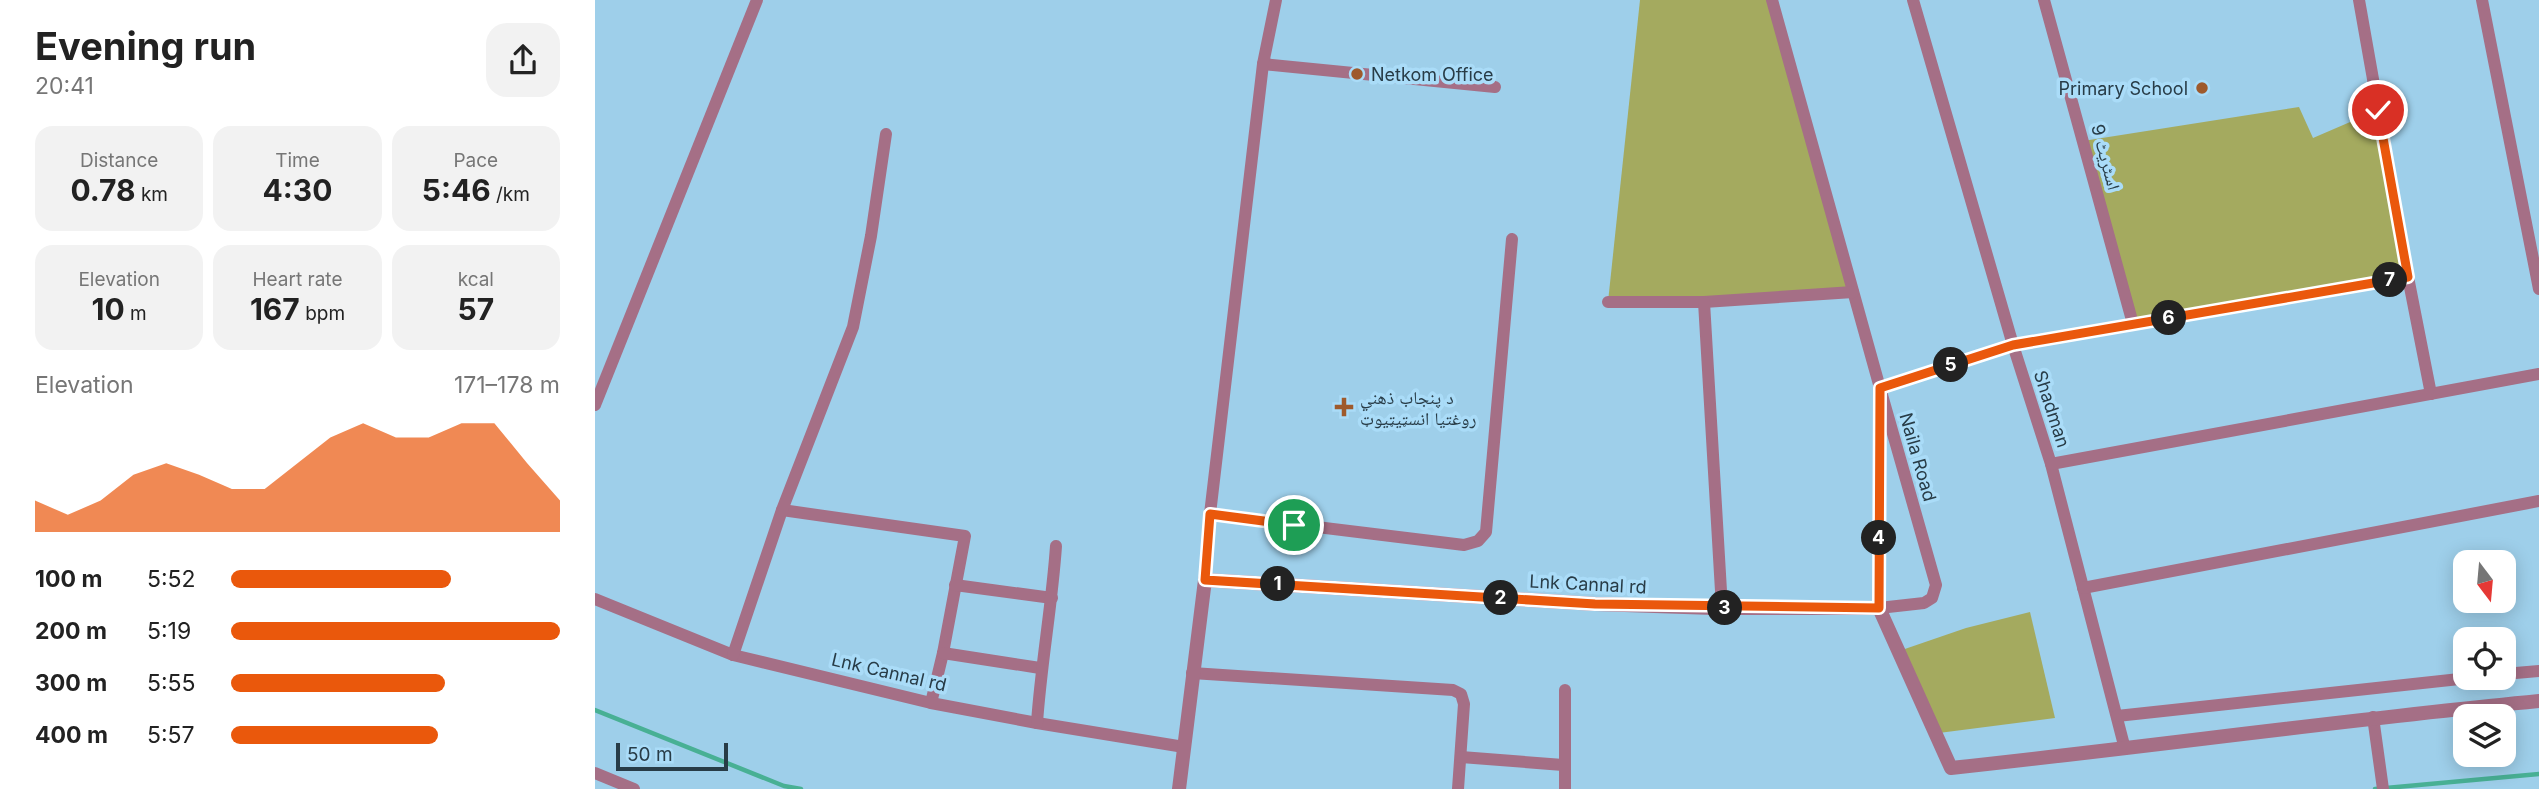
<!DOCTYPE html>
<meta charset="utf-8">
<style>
:root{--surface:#fff;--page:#f2f2f2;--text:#222;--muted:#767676;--accent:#ea580c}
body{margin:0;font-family:Inter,"Noto Naskh Arabic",sans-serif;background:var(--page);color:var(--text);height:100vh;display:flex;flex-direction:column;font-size:26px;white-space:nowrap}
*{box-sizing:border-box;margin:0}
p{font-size:23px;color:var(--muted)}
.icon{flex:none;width:38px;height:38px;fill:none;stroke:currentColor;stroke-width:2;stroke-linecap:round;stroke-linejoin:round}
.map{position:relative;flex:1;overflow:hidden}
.drawer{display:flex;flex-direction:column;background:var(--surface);width:595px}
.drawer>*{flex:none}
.needle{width:46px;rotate:164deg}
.controls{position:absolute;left:1858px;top:550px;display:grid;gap:14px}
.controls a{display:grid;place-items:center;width:63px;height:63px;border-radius:14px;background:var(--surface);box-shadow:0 4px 18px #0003;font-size:35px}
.scale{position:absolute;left:21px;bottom:18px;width:112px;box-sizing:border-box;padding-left:7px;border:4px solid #283c47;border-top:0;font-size:19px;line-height:24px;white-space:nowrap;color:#283c47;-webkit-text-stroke:5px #aadcf8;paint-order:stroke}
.pin{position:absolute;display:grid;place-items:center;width:60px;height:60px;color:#fff;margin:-30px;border:4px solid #fff;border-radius:50%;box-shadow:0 2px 7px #0007}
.km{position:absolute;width:35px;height:35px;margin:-18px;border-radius:50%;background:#222;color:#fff;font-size:19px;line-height:35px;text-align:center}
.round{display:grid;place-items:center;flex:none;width:74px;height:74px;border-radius:21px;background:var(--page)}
.overview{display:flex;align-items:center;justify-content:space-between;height:119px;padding:0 35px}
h1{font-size:38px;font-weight:700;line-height:52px}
.stats{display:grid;grid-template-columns:repeat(3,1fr);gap:10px;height:119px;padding:7px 35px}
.stats div{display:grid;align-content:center;border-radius:18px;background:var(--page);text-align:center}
.stats b{font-size:30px;font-weight:700}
.stats small{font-size:19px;font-weight:400}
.stats p{font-size:19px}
.chart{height:196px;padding:14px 35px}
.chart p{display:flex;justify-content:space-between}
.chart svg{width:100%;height:126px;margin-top:7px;fill:var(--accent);opacity:.7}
ul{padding:0 35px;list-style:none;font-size:23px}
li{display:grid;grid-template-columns:112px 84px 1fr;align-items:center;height:52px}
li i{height:18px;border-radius:9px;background:var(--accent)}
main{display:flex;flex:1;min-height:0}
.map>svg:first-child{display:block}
.green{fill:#a4aa5f}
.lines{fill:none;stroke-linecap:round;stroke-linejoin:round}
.stream{stroke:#48b094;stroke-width:4.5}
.minor{stroke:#a56f86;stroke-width:12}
.tertiary{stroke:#a56f86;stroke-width:14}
.route-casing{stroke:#fff;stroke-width:14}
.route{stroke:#ea580c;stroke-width:9}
.poi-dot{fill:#9e5a2c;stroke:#aadcf8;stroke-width:2.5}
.labels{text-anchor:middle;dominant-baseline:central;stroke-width:7;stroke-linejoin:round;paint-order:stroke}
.poi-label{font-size:18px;fill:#283c47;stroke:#aadcf8;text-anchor:start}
.street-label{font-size:18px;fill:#283c47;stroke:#aadcf8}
</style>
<main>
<section class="drawer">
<div class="overview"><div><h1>Evening run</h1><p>20:41</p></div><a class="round"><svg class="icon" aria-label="share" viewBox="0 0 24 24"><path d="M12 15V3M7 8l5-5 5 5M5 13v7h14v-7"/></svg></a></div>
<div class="stats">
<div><p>Distance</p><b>0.78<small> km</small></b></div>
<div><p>Time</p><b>4:30</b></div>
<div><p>Pace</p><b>5:46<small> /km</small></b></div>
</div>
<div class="stats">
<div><p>Elevation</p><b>10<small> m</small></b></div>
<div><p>Heart rate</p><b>167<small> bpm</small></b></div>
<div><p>kcal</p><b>57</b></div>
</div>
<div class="chart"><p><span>Elevation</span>171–178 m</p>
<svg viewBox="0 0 160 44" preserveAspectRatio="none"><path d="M0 44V33L10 38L20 33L30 24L40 20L50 24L60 29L70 29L80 20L90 11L100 6L110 11L120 11L130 6L140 6L150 20L160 33V44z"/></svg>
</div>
<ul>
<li><b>100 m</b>5:52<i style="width:67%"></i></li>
<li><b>200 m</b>5:19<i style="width:100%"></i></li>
<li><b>300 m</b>5:55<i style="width:65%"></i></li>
<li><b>400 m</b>5:57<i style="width:63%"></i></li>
</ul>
</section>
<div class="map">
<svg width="1944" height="789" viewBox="0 0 1944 789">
<rect width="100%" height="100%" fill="#9ecfea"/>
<g class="green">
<path d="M 1045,0 L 1177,0 L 1258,292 L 1013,302 Z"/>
<path d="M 1704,107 L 1718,138 L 1783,110 L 1813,277 L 1538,324 L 1488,141 Z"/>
<path d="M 1435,612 L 1460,718 L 1336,734 L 1304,651 L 1371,628 Z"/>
</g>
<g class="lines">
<g class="stream">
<path d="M 0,710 L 189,786 L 206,789"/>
<path d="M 1780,789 L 1944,774"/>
</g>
<g class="minor">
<path d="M 1177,0 L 1285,388 L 1284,608 L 1329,603 L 1337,598 L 1341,585 L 1285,388 L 1418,345 L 1813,277"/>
<path d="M 1318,0 L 1418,345 L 1456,464 L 1530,749"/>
<path d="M 1449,0 L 1538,324"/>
<path d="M 1764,0 L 1813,277 L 1836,394"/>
<path d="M 1887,0 L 1944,289"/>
<path d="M 668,64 L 900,87"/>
<path d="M 1013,302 L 1109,302 L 1258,292"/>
<path d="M 1109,302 L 1127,608"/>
<path d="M 0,405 L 162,0"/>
<path d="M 1456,464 L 1944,374"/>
<path d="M 187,510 L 370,536 L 348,653 L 336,703"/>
<path d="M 615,514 L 869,545 L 883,541 L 891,532 L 917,239"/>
<path d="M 610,580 L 615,514 L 668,64 L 681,0"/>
<path d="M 360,585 L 457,598"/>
<path d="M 1488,588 L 1944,501"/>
<path d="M 0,599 L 138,655 L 336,703 L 442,723 L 589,747"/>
<path d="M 348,653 L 445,668"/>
<path d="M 138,655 L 187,510 L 258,327 L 276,236 L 291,134"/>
<path d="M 597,673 L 858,690 L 866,694 L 869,704 L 863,789"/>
<path d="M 1909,674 L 1944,671"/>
<path d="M 1522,716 L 1883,677"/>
<path d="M 1778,717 L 1788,789"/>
<path d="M 442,723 C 446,664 457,605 461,546"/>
<path d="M 866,757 L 968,765"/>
<path d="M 0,773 L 39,789"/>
<path d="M 970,789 L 970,690"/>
</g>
<path class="tertiary" d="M 584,789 L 610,580 L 1000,604 L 1119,608 L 1284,608 L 1356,768 C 1552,747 1747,720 1944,701"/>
</g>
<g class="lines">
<defs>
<path id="route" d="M 699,525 L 615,514 L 610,580 L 1000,604 L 1284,608 L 1285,388 L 1418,345 L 1813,277 L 1783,110"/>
</defs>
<use href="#route" class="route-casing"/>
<use href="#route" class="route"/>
</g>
<g class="poi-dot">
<circle cx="762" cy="74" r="7"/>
<circle cx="1607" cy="88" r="7"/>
<path d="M745.5 396.5h7v7h7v7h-7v7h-7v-7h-7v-7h7z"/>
</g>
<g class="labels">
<g class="poi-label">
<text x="776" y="74">Netkom Office</text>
<text x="1593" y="88" text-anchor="end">Primary School</text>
<text x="765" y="397">د پنجاب ذهني<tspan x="765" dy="21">روغتیا انسټیټیوټ</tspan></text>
</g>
<g class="street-label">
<text transform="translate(1511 157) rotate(75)">اسٹریٹ 9</text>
<text transform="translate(1457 409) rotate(72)">Shadman</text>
<text transform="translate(1323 457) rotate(74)">Naila Road</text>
<text transform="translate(993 584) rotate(3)">Lnk Cannal rd</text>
<text transform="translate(294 672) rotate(13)">Lnk Cannal rd</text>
</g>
</g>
</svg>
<div class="controls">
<a><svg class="needle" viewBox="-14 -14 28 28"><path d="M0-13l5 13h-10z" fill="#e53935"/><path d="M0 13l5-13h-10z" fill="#767676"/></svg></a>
<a><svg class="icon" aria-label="locate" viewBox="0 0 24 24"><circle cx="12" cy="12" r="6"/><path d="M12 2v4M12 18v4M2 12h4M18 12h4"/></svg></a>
<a><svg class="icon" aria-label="layers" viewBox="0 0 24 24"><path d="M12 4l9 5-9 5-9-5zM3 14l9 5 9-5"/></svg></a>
</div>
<div class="scale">50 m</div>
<div class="pin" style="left:699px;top:525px;background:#1e9e55"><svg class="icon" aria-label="arrive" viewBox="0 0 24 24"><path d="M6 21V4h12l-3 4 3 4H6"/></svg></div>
<div class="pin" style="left:1783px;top:110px;background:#d93025"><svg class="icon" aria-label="check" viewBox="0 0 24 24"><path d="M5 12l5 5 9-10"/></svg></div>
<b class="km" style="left:683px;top:584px">1</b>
<b class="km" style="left:906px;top:598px">2</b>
<b class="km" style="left:1130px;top:608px">3</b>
<b class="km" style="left:1284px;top:538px">4</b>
<b class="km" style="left:1356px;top:365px">5</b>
<b class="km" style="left:1574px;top:318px">6</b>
<b class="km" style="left:1795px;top:280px">7</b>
</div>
</main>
